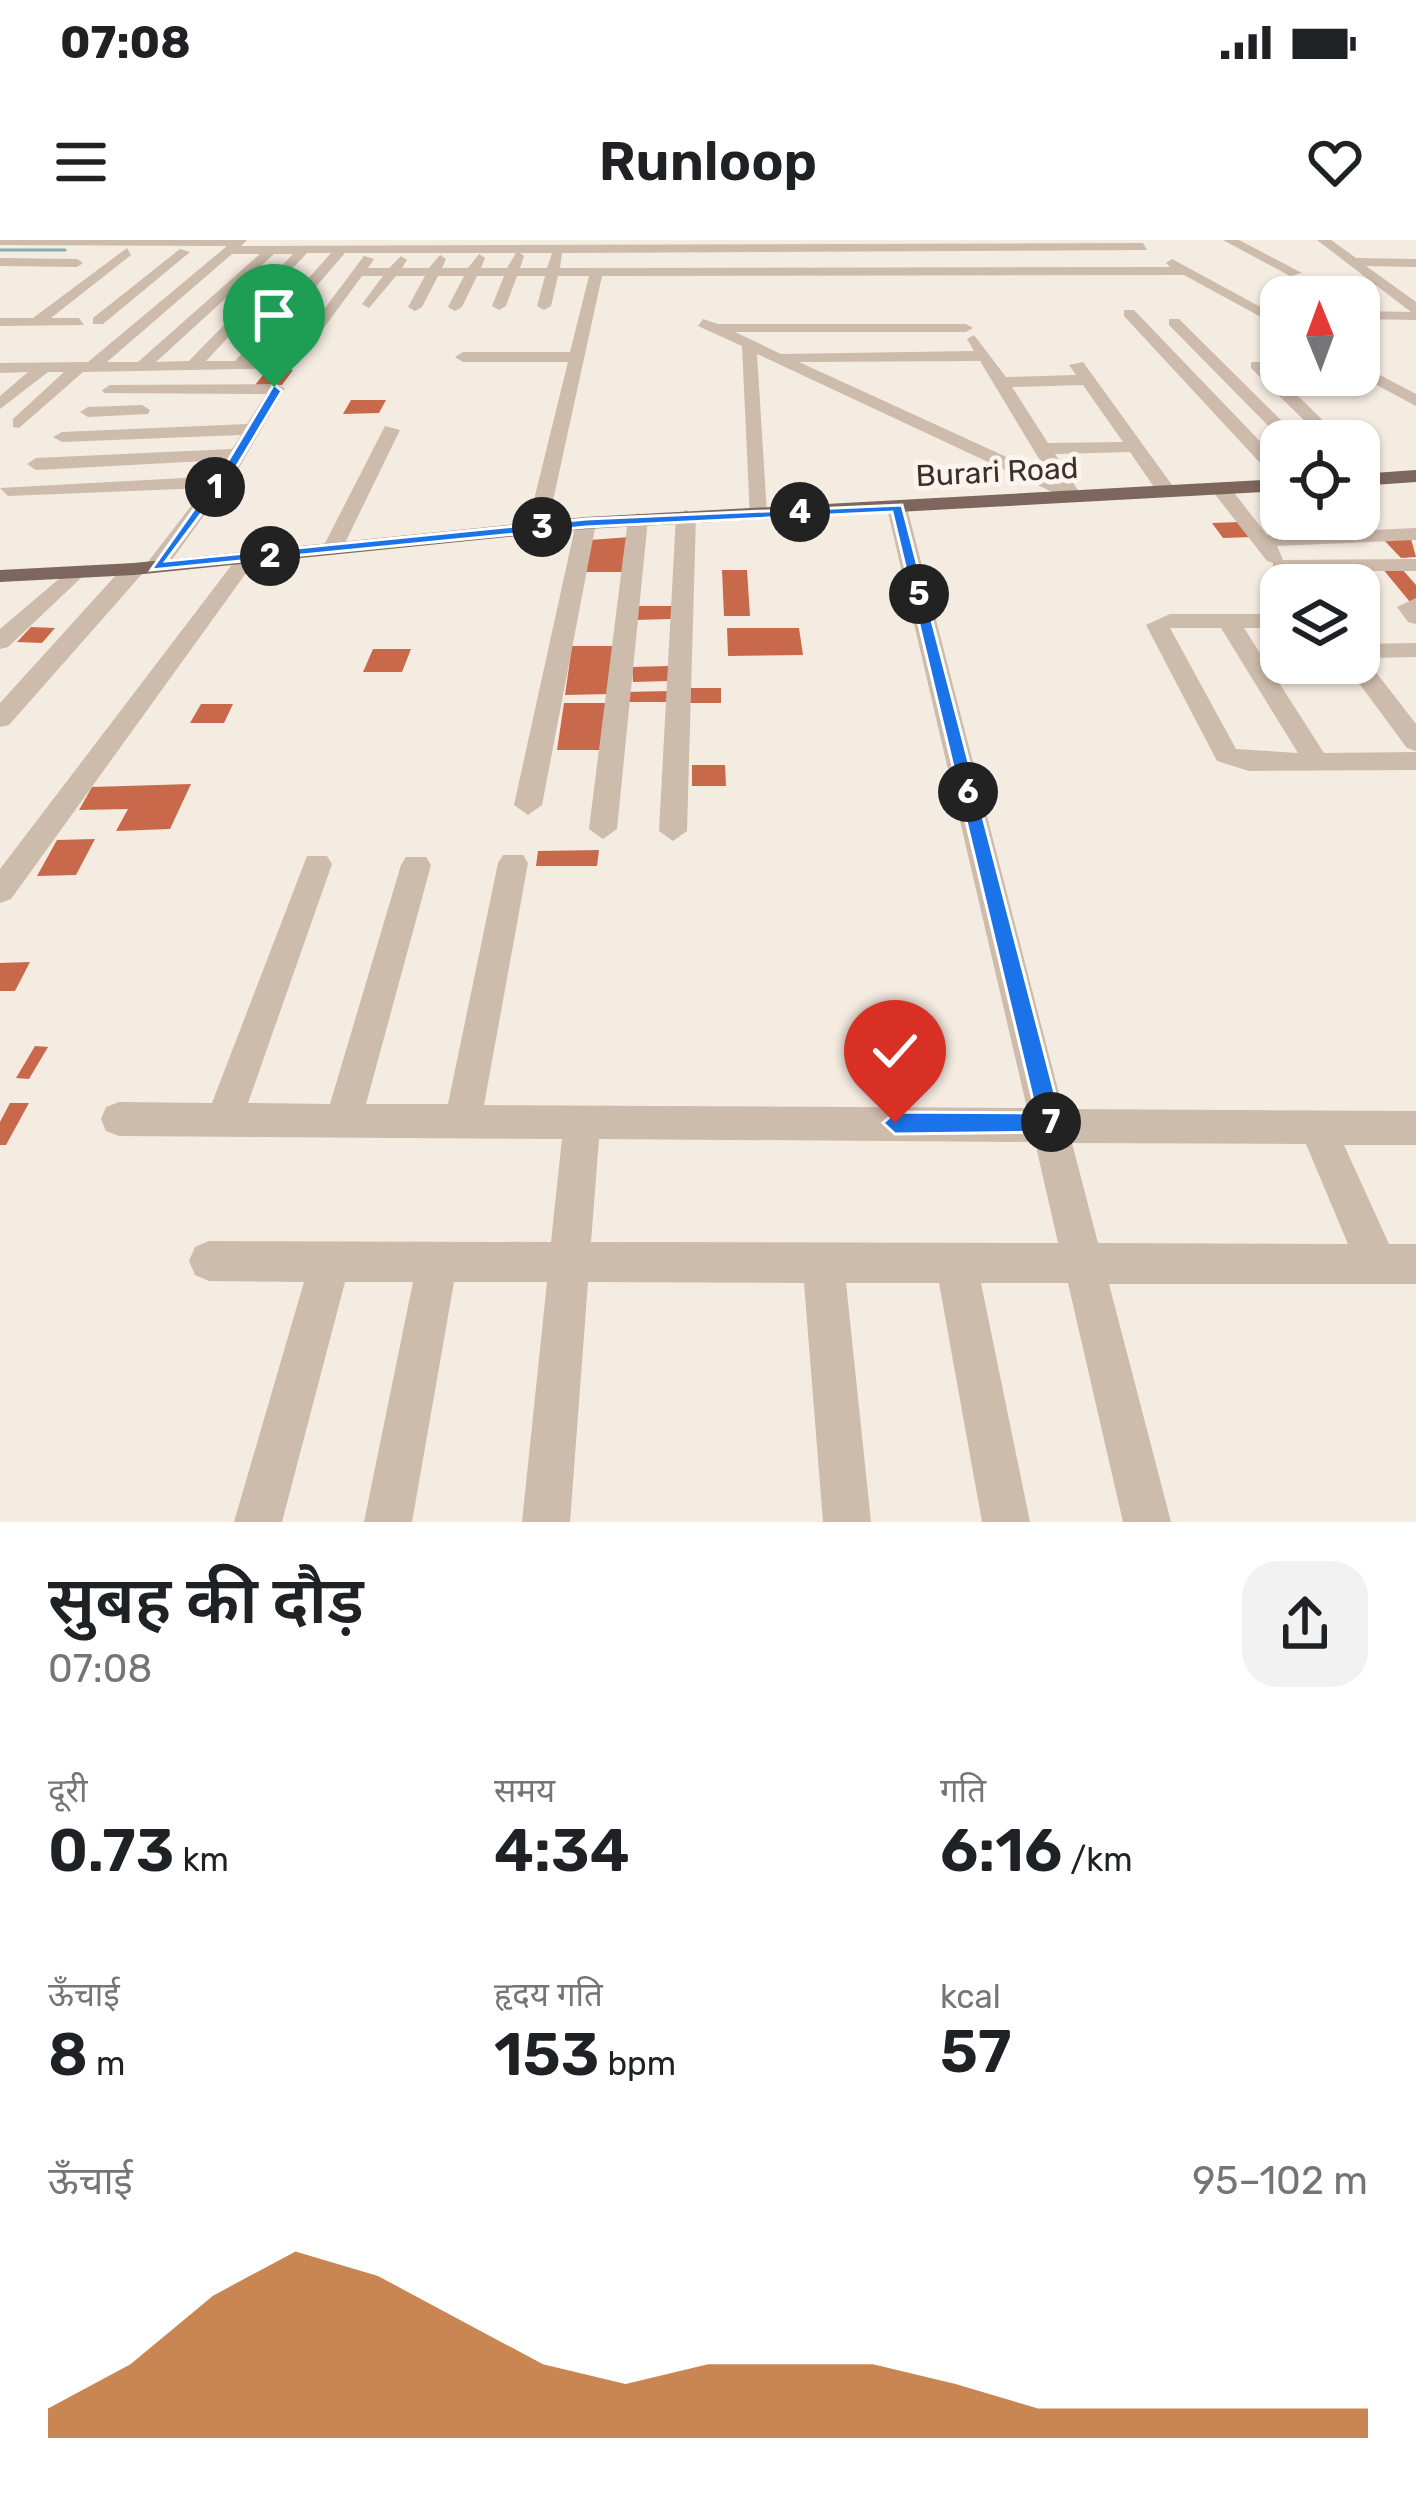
<!DOCTYPE html>
<html lang="hi">
<meta charset="utf-8">
<style>
:root{--surface:#fff;--page:#f2f2f2;--text:#202124;--muted:#757577;--accent:#b45309}
body{margin:0;font-family:Rubik,"Noto Sans Devanagari",sans-serif;background:var(--page);color:var(--text);height:100vh;display:flex;flex-direction:column;font-size:45px;white-space:nowrap}
*{box-sizing:border-box;margin:0}
p{font-size:39px;color:var(--muted)}
.icon{flex:none;width:66px;height:66px;fill:none;stroke:currentColor;stroke-width:2;stroke-linecap:round;stroke-linejoin:round}
.map{position:relative;height:1282px;overflow:hidden}
.panel{display:flex;flex-direction:column;background:var(--surface);flex:1}
.panel>*{flex:none}
.needle{width:78px;rotate:359deg}
.tools{position:absolute;left:1260px;top:36px;display:grid;gap:24px}
.tools a{display:grid;place-items:center;width:120px;height:120px;border-radius:24px;background:var(--surface);box-shadow:0 3px 9px #0004;font-size:60px}
.pin{position:absolute;display:grid;place-items:center;width:102px;height:102px;color:#fff;margin:-123px -51px;border-radius:50% 50% 50% 0;rotate:-45deg;box-shadow:0 0 12px #0007}
.pin .icon{rotate:45deg}
.km{position:absolute;width:60px;height:60px;margin:-30px;border-radius:50%;background:#222;color:#fff;font-size:33px;line-height:60px;text-align:center}
.round{display:grid;place-items:center;flex:none;width:126px;height:126px;border-radius:36px;background:var(--page)}
.head{display:flex;align-items:center;justify-content:space-between;height:204px;padding:0 48px}
h1{font-size:66px;font-weight:600;line-height:90px}
.stats{display:grid;grid-template-columns:repeat(3,1fr);gap:18px;height:204px;padding:12px 48px}
.stats div{display:grid;align-content:center}
.stats b{font-size:60px;font-weight:600}
.stats small{font-size:33px;font-weight:400}
.stats p{font-size:33px}
.chart{height:336px;padding:24px 48px}
.chart p{display:flex;justify-content:space-between}
.chart svg{width:100%;height:216px;margin-top:12px;fill:var(--accent);opacity:.7}
.status{display:flex;justify-content:space-between;align-items:center;height:84px;padding:0 60px;background:var(--surface);direction:ltr}
.status svg{height:33px;fill:currentColor}
header{display:flex;justify-content:space-between;align-items:center;height:156px;padding:0 48px;background:var(--surface);font-size:54px;font-weight:600}
.map>svg:first-child{display:block}
.lines{fill:none;stroke-linecap:round;stroke-linejoin:round}
.stream{stroke:#7fb0b2;stroke-width:3}
.building{fill:#c8694b}
.minor{fill:#cdbbac;fill-rule:evenodd}
.major{fill:#7d675c;fill-rule:evenodd}
.route{fill:#1a73e8;stroke:#fff;stroke-width:3}
.labels{text-anchor:middle;dominant-baseline:central;stroke-width:10;stroke-linejoin:round;paint-order:stroke}
.far-street-label{font-size:30px;fill:#3b302b;stroke:#fbf5ee}
</style>
<div class="status"><b>07:08</b><svg viewBox="0 0 49 12"><path d="M0 12V9h3v3zM5 12V6h3v6zM10 12V3h3v9zM15 12V0h3v12zM26 1h20v11H26zM47 4h2v5h-2z"/></svg></div>
<header><svg class="icon" aria-label="menu" viewBox="0 0 24 24"><path d="M4 6h16M4 12h16M4 18h16"/></svg>Runloop<svg class="icon" aria-label="heart" viewBox="0 0 24 24"><path d="M12 20l-8-8c-3-5 5-10 8-4 3-6 11-1 8 4z"/></svg></header>
<div class="map">
<svg width="1416" height="1282" viewBox="0 0 1416 1282">
<rect width="100%" height="100%" fill="#f4ebe1"/>
<g class="lines">
<path class="stream" d="M 0,10 L 65,10"/>
</g>
<g class="building">
<path d="M 267,130 L 293,130 L 282,145 L 255,145 Z"/>
<path d="M 351,160 L 386,160 L 379,173 L 343,174 Z"/>
<path d="M 1240,282 L 1252,297 L 1223,298 L 1212,283 Z"/>
<path d="M 630,297 L 625,332 L 583,332 L 590,300 Z"/>
<path d="M 1383,299 L 1411,299 L 1416,317 L 1401,318 Z"/>
<path d="M 1382,328 L 1401,328 L 1416,345 L 1416,362 L 1410,362 Z"/>
<path d="M 722,330 L 747,330 L 750,376 L 724,376 Z"/>
<path d="M 636,366 L 672,366 L 671,379 L 635,380 Z"/>
<path d="M 31,387 L 55,388 L 42,403 L 17,402 Z"/>
<path d="M 727,388 L 799,388 L 803,415 L 728,416 Z"/>
<path d="M 572,406 L 615,406 L 610,454 L 565,455 Z"/>
<path d="M 373,409 L 411,409 L 402,432 L 363,432 Z"/>
<path d="M 668,426 L 669,441 L 633,442 L 632,427 Z"/>
<path d="M 691,448 L 721,448 L 721,463 L 690,463 Z"/>
<path d="M 671,451 L 670,462 L 622,462 L 623,452 Z"/>
<path d="M 564,463 L 608,463 L 603,510 L 557,510 Z"/>
<path d="M 201,464 L 233,464 L 224,483 L 190,483 Z"/>
<path d="M 692,525 L 725,525 L 726,546 L 692,546 Z"/>
<path d="M 191,544 L 170,589 L 116,591 L 128,569 L 79,570 L 92,547 Z"/>
<path d="M 95,599 L 76,635 L 37,636 L 57,600 Z"/>
<path d="M 599,610 L 597,626 L 536,626 L 538,611 Z"/>
<path d="M 30,722 L 15,751 L 0,751 L 0,723 Z"/>
<path d="M 35,806 L 48,807 L 29,839 L 16,838 Z"/>
<path d="M 10,863 L 29,863 L 6,905 L 0,905 L 0,882 Z"/>
</g>
<g class="lines">
<g class="minor">
<path d="M 0,0 L 247,0 L 241,6 L 1143,3 L 1147,10 L 562,13 L 560,28 L 1170,27 L 1166,23 L 1172,19 L 1281,78 L 1281,88 L 1184,35 L 602,36 L 547,288 L 537,294 L 527,288 L 568,122 L 463,122 L 455,117 L 463,112 L 570,112 L 589,36 L 558,36 L 551,66 L 544,70 L 537,66 L 545,36 L 517,36 L 506,66 L 499,70 L 492,66 L 504,36 L 477,36 L 462,67 L 455,71 L 448,67 L 464,36 L 438,36 L 422,67 L 415,71 L 408,67 L 425,36 L 396,36 L 369,68 L 362,64 L 383,36 L 362,36 L 298,123 L 290,128 L 83,132 L 19,188 L 13,187 L 13,179 L 64,132 L 48,132 L 0,169 L 0,156 L 28,132 L 0,133 L 0,123 L 88,122 L 227,6 L 0,5 ZM 331,13 L 235,121 L 206,121 L 307,13 ZM 345,13 L 516,13 L 507,28 L 481,28 L 485,18 L 479,14 L 468,28 L 442,28 L 446,19 L 440,15 L 429,28 L 402,28 L 407,20 L 401,16 L 389,28 L 368,28 L 374,19 L 364,16 L 288,117 L 252,121 ZM 520,13 L 552,13 L 547,28 L 520,28 L 524,16 ZM 232,14 L 260,14 L 138,122 L 107,122 ZM 274,14 L 293,14 L 189,121 L 156,122 Z"/>
<path d="M 1223,0 L 1239,0 L 1302,33 L 1290,36 Z"/>
<path d="M 1317,0 L 1331,0 L 1356,18 L 1416,19 L 1416,27 L 1366,26 L 1416,62 L 1416,80 L 1359,79 L 1359,71 L 1411,72 Z"/>
<path d="M 127,8 L 131,15 L 51,78 L 79,78 L 84,85 L 0,86 L 0,78 L 33,78 Z"/>
<path d="M 180,9 L 190,12 L 103,84 L 93,84 L 93,78 Z"/>
<path d="M 0,18 L 77,19 L 83,23 L 77,27 L 0,26 Z"/>
<path d="M 1124,70 L 1134,70 L 1281,223 L 1281,240 L 1274,238 L 1124,76 Z"/>
<path d="M 703,79 L 718,84 L 966,84 L 973,88 L 966,92 L 735,92 L 781,114 L 974,111 L 967,99 L 974,95 L 1006,137 L 1076,135 L 1069,125 L 1083,122 L 1177,252 L 1160,256 L 1130,212 L 1055,214 L 1079,252 L 1061,256 L 757,114 L 767,274 L 750,278 L 742,106 L 698,86 ZM 980,121 L 1050,237 L 799,122 ZM 1083,145 L 1123,202 L 1048,203 L 1012,147 Z"/>
<path d="M 1169,79 L 1179,79 L 1302,201 L 1283,201 L 1169,85 Z"/>
<path d="M 1251,122 L 1263,122 L 1344,201 L 1325,201 L 1251,128 Z"/>
<path d="M 1359,124 L 1416,154 L 1416,166 L 1358,135 Z"/>
<path d="M 110,145 L 277,144 L 285,149 L 240,226 L 163,332 L 147,332 L 144,327 L 205,248 L 8,256 L 0,248 L 202,237 L 210,241 L 225,220 L 36,230 L 27,224 L 36,218 L 232,209 L 241,195 L 62,202 L 53,197 L 62,192 L 247,184 L 266,154 L 104,153 L 102,150 Z"/>
<path d="M 142,165 L 150,170 L 148,174 L 88,177 L 80,172 L 88,167 Z"/>
<path d="M 385,186 L 400,190 L 342,309 L 325,313 L 322,309 Z"/>
<path d="M 1359,219 L 1380,235 L 1380,243 L 1366,243 L 1359,236 Z"/>
<path d="M 1214,245 L 1228,245 L 1267,295 L 1416,288 L 1416,300 L 1277,306 L 1283,320 L 1416,319 L 1416,331 L 1273,331 L 1273,323 L 1267,321 L 1214,253 Z"/>
<path d="M 897,262 L 907,268 L 1063,869 L 1416,871 L 1416,905 L 1344,905 L 1389,1004 L 1416,1004 L 1416,1044 L 1109,1044 L 1171,1282 L 1123,1282 L 1068,1043 L 981,1043 L 1030,1282 L 982,1282 L 939,1043 L 846,1043 L 871,1282 L 823,1282 L 804,1043 L 588,1042 L 570,1282 L 522,1282 L 547,1042 L 454,1042 L 412,1282 L 364,1282 L 413,1042 L 345,1042 L 282,1282 L 234,1282 L 304,1042 L 209,1041 L 195,1035 L 189,1021 L 195,1007 L 209,1001 L 551,1002 L 562,899 L 119,896 L 106,891 L 101,879 L 106,867 L 119,862 L 212,863 L 307,616 L 327,616 L 332,624 L 248,863 L 330,864 L 401,625 L 406,617 L 426,617 L 431,625 L 366,864 L 448,864 L 498,623 L 503,615 L 523,615 L 528,623 L 484,865 L 1027,868 L 887,268 ZM 599,899 L 1035,902 L 1058,1003 L 591,1002 ZM 1072,903 L 1306,904 L 1348,1004 L 1098,1003 Z"/>
<path d="M 686,270 L 696,276 L 687,591 L 673,601 L 659,591 L 676,276 Z"/>
<path d="M 638,273 L 648,279 L 617,589 L 603,599 L 589,589 L 628,279 Z"/>
<path d="M 586,277 L 596,283 L 542,565 L 528,575 L 514,565 L 576,283 Z"/>
<path d="M 247,312 L 258,318 L 254,322 L 11,659 L 0,663 L 0,629 L 240,314 Z"/>
<path d="M 134,323 L 142,324 L 142,334 L 9,485 L 0,487 L 0,463 L 126,324 Z"/>
<path d="M 73,327 L 84,333 L 81,338 L 8,407 L 0,409 L 0,389 Z"/>
<path d="M 1416,358 L 1416,384 L 1408,382 L 1397,367 Z"/>
<path d="M 1170,374 L 1281,374 L 1281,388 L 1244,388 L 1324,513 L 1416,512 L 1416,530 L 1249,531 L 1217,521 L 1146,385 ZM 1170,388 L 1221,388 L 1298,513 L 1236,509 Z"/>
<path d="M 1416,403 L 1416,417 L 1365,418 L 1416,484 L 1416,511 L 1407,508 L 1344,423 L 1359,423 L 1359,404 Z"/>
</g>
<g class="major">
<path d="M 1416,230 L 1416,242 L 1359,246 L 1359,234 Z"/>
<path d="M 1281,239 L 1281,251 L 586,289 L 134,335 L 0,342 L 0,330 L 134,323 L 586,277 Z"/>
</g>
</g>
<path class="route" d="M 274,144 L 282,151 L 237,226 L 166,321 L 586,279 L 902,265 L 1063,884 L 1059,892 L 895,894 L 883,883 L 895,872 L 1036,873 L 892,272 L 586,287 L 151,330 L 226,224 Z"/>
<g class="labels">
<g class="far-street-label">
<text transform="translate(997 232) rotate(-3)">Burari Road</text>
</g>
</g>
</svg>
<div class="tools">
<a><svg class="needle" viewBox="-14 -14 28 28"><path d="M0-13l5 13h-10z" fill="#e53935"/><path d="M0 13l5-13h-10z" fill="#757577"/></svg></a>
<a><svg class="icon" aria-label="locate" viewBox="0 0 24 24"><circle cx="12" cy="12" r="6"/><path d="M12 2v4M12 18v4M2 12h4M18 12h4"/></svg></a>
<a><svg class="icon" aria-label="layers" viewBox="0 0 24 24"><path d="M12 4l9 5-9 5-9-5zM3 14l9 5 9-5"/></svg></a>
</div>
<div class="pin" style="left:274px;top:147px;background:#1e9e55"><svg class="icon" aria-label="arrive" viewBox="0 0 24 24"><path d="M6 21V4h12l-3 4 3 4H6"/></svg></div>
<div class="pin" style="left:895px;top:883px;background:#d93025"><svg class="icon" aria-label="check" viewBox="0 0 24 24"><path d="M5 12l5 5 9-10"/></svg></div>
<b class="km" style="left:215px;top:247px">1</b>
<b class="km" style="left:270px;top:316px">2</b>
<b class="km" style="left:542px;top:287px">3</b>
<b class="km" style="left:800px;top:272px">4</b>
<b class="km" style="left:919px;top:354px">5</b>
<b class="km" style="left:968px;top:552px">6</b>
<b class="km" style="left:1051px;top:882px">7</b>
</div>
<section class="panel">
<div class="head"><div><h1>सुबह की दौड़</h1><p>07:08</p></div><a class="round"><svg class="icon" aria-label="share" viewBox="0 0 24 24"><path d="M12 15V3M7 8l5-5 5 5M5 13v7h14v-7"/></svg></a></div>
<div class="stats">
<div><p>दूरी</p><b>0.73<small> km</small></b></div>
<div><p>समय</p><b>4:34</b></div>
<div><p>गति</p><b>6:16<small> /km</small></b></div>
</div>
<div class="stats">
<div><p>ऊँचाई</p><b>8<small> m</small></b></div>
<div><p>हृदय गति</p><b>153<small> bpm</small></b></div>
<div><p>kcal</p><b>57</b></div>
</div>
<div class="chart"><p><span>ऊँचाई</span>95–102 m</p>
<svg viewBox="0 0 160 44" preserveAspectRatio="none"><path d="M0 44V38L10 29L20 15L30 6L40 11L50 20L60 29L70 33L80 29L90 29L100 29L110 33L120 38L130 38L140 38L150 38L160 38V44z"/></svg>
</div>
</section>
